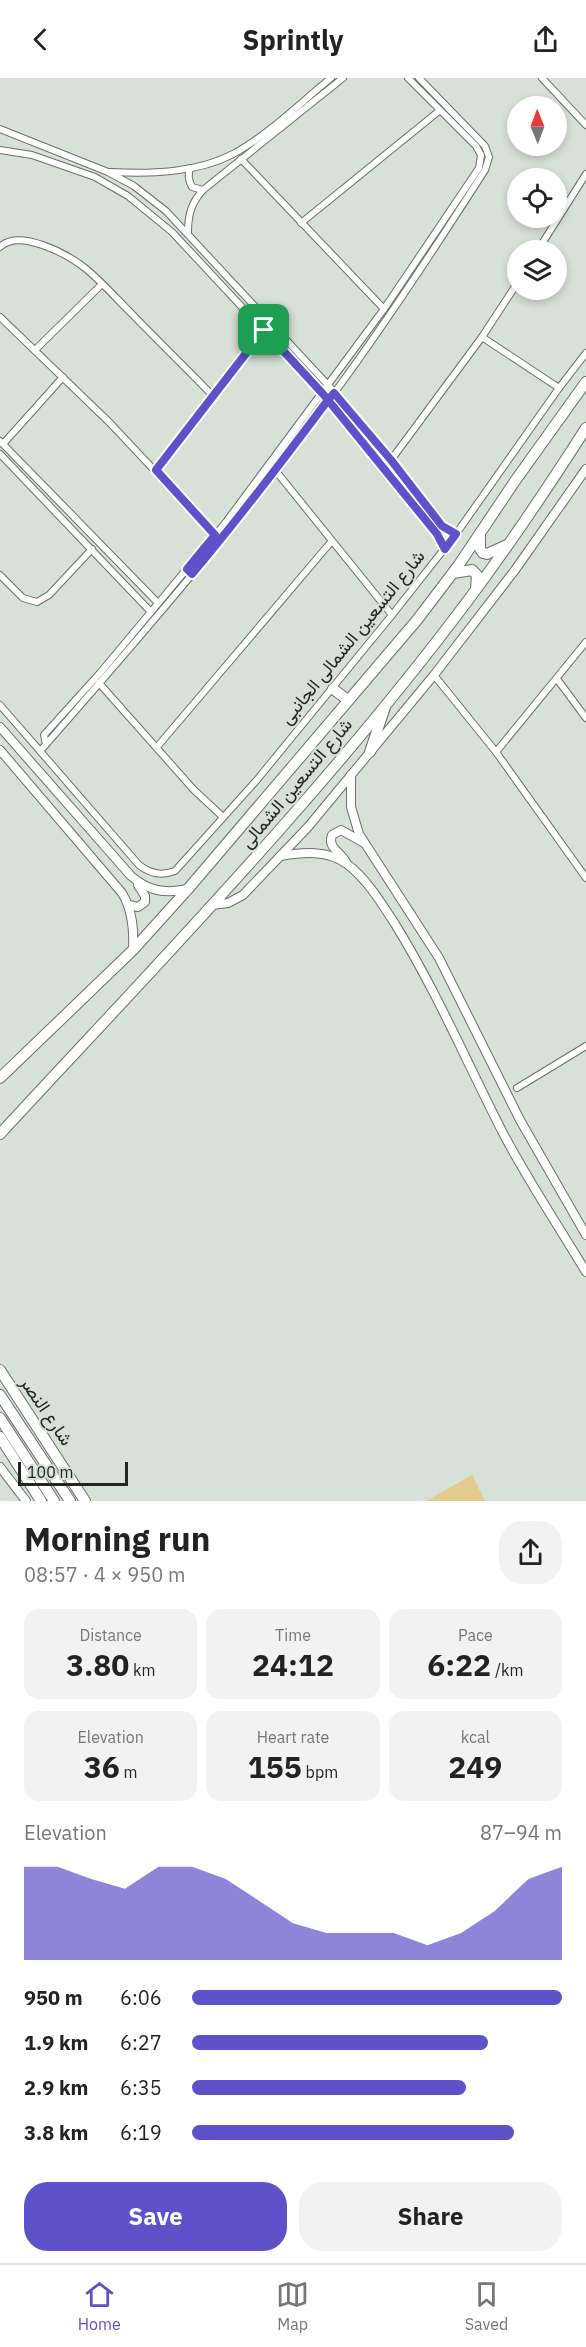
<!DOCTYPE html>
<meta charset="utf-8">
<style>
:root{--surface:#fff;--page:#f2f2f2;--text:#222;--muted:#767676;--line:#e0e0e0;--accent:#5f51c9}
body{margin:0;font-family:"IBM Plex Sans",Vazirmatn,sans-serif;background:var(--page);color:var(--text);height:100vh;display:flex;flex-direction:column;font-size:22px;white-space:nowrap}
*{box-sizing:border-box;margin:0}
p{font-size:20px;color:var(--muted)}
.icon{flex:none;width:33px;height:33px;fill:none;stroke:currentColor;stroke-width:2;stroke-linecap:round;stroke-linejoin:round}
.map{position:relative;height:1423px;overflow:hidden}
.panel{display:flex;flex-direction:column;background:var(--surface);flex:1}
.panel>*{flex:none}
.needle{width:39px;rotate:359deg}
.tools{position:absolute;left:507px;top:18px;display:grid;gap:12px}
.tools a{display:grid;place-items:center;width:60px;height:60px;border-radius:50%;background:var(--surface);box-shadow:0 3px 9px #0003;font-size:30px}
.scale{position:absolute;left:18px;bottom:15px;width:110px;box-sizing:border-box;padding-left:6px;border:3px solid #222522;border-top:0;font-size:16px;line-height:21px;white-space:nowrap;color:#222522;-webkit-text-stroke:4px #d8e1d7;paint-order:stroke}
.pin{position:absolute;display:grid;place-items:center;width:51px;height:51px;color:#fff;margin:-26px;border-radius:12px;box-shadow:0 3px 9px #0006}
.round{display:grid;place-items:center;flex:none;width:63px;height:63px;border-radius:24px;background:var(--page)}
.overview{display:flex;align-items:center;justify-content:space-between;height:102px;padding:0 24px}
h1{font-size:33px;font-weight:700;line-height:45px}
.figures{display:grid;grid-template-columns:repeat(3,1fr);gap:9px;height:102px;padding:6px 24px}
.figures div{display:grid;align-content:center;border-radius:15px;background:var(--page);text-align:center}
.figures b{font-size:30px;font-weight:700}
.figures small{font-size:16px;font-weight:400}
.figures p{font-size:16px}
.chart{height:168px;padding:12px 24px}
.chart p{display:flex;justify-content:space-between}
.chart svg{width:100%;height:108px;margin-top:6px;fill:var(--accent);opacity:.7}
.cta{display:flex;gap:12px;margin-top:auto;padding:12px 24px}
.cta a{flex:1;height:69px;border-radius:24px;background:var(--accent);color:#fff;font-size:24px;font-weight:700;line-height:69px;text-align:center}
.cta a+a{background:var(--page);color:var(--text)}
ul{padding:0 24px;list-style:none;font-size:20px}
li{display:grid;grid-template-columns:96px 72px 1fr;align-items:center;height:45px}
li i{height:15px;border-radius:8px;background:var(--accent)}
header{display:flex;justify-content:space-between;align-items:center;height:78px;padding:0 24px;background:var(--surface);font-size:27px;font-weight:700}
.menu{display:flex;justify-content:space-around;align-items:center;height:84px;border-top:2px solid var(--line);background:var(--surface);font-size:16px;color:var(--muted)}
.menu a{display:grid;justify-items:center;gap:3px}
.menu .selected{color:var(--accent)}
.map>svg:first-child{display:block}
.green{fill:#e5ca8f}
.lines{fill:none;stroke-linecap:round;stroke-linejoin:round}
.minor-casing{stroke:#687067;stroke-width:8}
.tertiary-casing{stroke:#687067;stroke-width:10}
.primary-casing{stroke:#687067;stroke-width:12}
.minor{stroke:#fff;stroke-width:6}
.tertiary{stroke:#fff;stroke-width:8}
.primary{stroke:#fff;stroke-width:10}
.route-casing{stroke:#fff;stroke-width:12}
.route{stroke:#5f51c9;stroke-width:8}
.labels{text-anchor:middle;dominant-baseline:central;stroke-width:4.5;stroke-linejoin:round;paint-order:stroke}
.street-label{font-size:18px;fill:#222522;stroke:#d8e1d7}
</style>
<header><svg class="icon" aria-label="back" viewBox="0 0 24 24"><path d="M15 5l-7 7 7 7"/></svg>Sprintly<svg class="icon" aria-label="share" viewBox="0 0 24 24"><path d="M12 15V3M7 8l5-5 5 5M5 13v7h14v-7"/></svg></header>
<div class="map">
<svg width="586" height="1423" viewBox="0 0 586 1423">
<rect width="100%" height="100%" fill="#d8e1d7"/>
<path class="green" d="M 472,1397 L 485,1423 L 426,1423 Z"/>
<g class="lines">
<defs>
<g id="minor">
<path d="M 542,0 L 586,47"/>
<path d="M 0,51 L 108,94 L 134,108 L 166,133 L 329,308 L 391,382 L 442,448 L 456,456"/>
<path d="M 0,72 L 32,77 L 95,99 L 128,118 L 172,154 L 323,316 L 437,456 L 445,471"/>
<path d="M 241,81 L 384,231"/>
<path d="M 190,90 C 188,97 188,101 192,109 L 203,112"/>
<path d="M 111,94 C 151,96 197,95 233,76 C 267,58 300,25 331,0"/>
<path d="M 301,145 L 439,33"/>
<path d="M 188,155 C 188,137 191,125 203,112 L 343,0"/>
<path d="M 0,169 C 19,150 67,176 85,190 C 101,203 116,220 131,235 C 158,263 186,290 213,318"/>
<path d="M 538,172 L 586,96"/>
<path d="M 0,239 L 110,345 L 215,457"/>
<path d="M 482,259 L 559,310"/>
<path d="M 35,272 L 102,206"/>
<path d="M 0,363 L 158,525"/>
<path d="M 3,366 L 63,299"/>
<path d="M 0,376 L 151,534"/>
<path d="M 391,382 L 482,259 L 518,204"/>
<path d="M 156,392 L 264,251"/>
<path d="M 275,392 L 392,537"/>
<path d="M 0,497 L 23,520 L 37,524 L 49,517 L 92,471"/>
<path d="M 434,597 L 496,674 L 586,800"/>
<path d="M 557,601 L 586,640"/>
<path d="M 99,605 L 194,712 L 223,739"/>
<path d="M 0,627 L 139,787 C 151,796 161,798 175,793 L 256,703 L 392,537 L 456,456 L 559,310 L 586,275"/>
<path d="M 46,666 L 44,657 L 100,595 L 226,444 L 384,231 L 479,90 L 481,77 L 476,68 L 408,0"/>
<path d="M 157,669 L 331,464"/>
<path d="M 41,672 C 143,556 244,439 335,314 C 388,242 437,167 485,92 L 489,79 L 485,68 L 419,0"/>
<path d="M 496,674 L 586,564"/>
<path d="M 517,1010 L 586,968"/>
</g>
<g id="tertiary">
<path d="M 0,649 L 131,798 C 149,813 164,816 188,811"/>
<path d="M 0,672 L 122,815 C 133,833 134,853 133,872"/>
<path d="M 351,697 L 351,729 L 359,756 L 439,880 L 520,1042 L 586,1157"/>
<path d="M 281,778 C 303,774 328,772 347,786 C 367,801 382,826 395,846 C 437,914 468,987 504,1057 C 529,1104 559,1149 586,1194"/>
<path d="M 346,784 C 341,774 327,770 332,757 L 341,752 L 364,765"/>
<path d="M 129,827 L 138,829 L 145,824 L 145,818 L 138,807"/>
<path d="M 212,827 L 228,825 L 243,817 L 308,749 L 434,597 L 515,492 L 586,391"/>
<path d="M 0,1389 L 26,1423"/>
</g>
<g id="primary">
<path d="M 480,455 L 480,471 L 483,475 L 487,476 L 507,467"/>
<path d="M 453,495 L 472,492 L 477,497 L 476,511"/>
<path d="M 333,611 L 348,622"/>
<path d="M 370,674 L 385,629"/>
<path d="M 0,1000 L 133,872 L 188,811 L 417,542 L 458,488 L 515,403 L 586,304"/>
<path d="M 0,1056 C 161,882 327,711 469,521 C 510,466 549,408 586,350"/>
<path d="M 0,1292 L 85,1423"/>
<path d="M 0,1317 L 70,1423"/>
<path d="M 0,1340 L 54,1423"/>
<path d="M 0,1359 L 41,1423"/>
</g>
</defs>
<use href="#minor" class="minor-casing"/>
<use href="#tertiary" class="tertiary-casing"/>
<use href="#primary" class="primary-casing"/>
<use href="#minor" class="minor"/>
<use href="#tertiary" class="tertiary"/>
<use href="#primary" class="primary"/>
</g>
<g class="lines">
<defs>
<path id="route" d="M 264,252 L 156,392 L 215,457 L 187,491 L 192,496 C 239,440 284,381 328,322 L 334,315 L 391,382 L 442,448 L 456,456 L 445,471 L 437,456 L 328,322 L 323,316 L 264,252"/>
</defs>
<use href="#route" class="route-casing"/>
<use href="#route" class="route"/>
</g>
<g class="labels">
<g class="street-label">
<text transform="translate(352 559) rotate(-51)">شارع التسعين الشمالى الجانبى</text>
<text transform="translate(296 705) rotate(-50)">شارع التسعين الشمالى</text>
<text transform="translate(47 1333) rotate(56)">شارع النصر</text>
</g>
</g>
</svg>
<div class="tools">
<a><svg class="needle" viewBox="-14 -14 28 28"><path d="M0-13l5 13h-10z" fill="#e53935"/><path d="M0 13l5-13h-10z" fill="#767676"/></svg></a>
<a><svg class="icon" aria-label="locate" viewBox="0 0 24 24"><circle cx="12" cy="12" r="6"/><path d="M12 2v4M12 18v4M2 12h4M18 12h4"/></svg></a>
<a><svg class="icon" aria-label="layers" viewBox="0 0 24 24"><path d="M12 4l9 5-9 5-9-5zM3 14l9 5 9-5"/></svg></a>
</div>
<div class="scale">100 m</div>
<div class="pin" style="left:264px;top:252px;background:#1e9e55"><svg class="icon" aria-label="arrive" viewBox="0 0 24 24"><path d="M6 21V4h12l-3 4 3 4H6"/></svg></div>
</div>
<section class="panel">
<div class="overview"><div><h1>Morning run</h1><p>08:57 · 4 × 950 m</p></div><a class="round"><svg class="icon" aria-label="share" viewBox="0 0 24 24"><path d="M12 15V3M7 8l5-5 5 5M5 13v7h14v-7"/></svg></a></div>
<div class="figures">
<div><p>Distance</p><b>3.80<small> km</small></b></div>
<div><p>Time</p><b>24:12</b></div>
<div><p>Pace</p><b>6:22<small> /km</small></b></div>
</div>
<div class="figures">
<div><p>Elevation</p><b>36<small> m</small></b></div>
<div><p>Heart rate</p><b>155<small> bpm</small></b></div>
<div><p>kcal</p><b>249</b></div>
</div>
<div class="chart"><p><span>Elevation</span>87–94 m</p>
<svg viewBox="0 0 160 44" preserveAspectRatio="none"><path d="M0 44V6L10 6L20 11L30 15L40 6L50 6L60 11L70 20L80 29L90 33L100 33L110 33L120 38L130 33L140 24L150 11L160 6V44z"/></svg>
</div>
<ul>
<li><b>950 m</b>6:06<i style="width:100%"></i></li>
<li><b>1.9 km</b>6:27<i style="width:80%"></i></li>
<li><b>2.9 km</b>6:35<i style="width:74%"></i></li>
<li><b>3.8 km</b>6:19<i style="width:87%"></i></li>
</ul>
<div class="cta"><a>Save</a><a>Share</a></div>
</section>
<nav class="menu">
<a class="selected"><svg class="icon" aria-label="home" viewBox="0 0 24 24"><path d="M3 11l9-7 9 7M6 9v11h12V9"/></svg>Home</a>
<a><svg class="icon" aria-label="map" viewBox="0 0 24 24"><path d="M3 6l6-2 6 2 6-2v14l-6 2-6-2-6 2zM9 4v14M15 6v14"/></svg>Map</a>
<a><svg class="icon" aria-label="saved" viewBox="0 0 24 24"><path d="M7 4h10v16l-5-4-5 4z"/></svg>Saved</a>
</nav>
